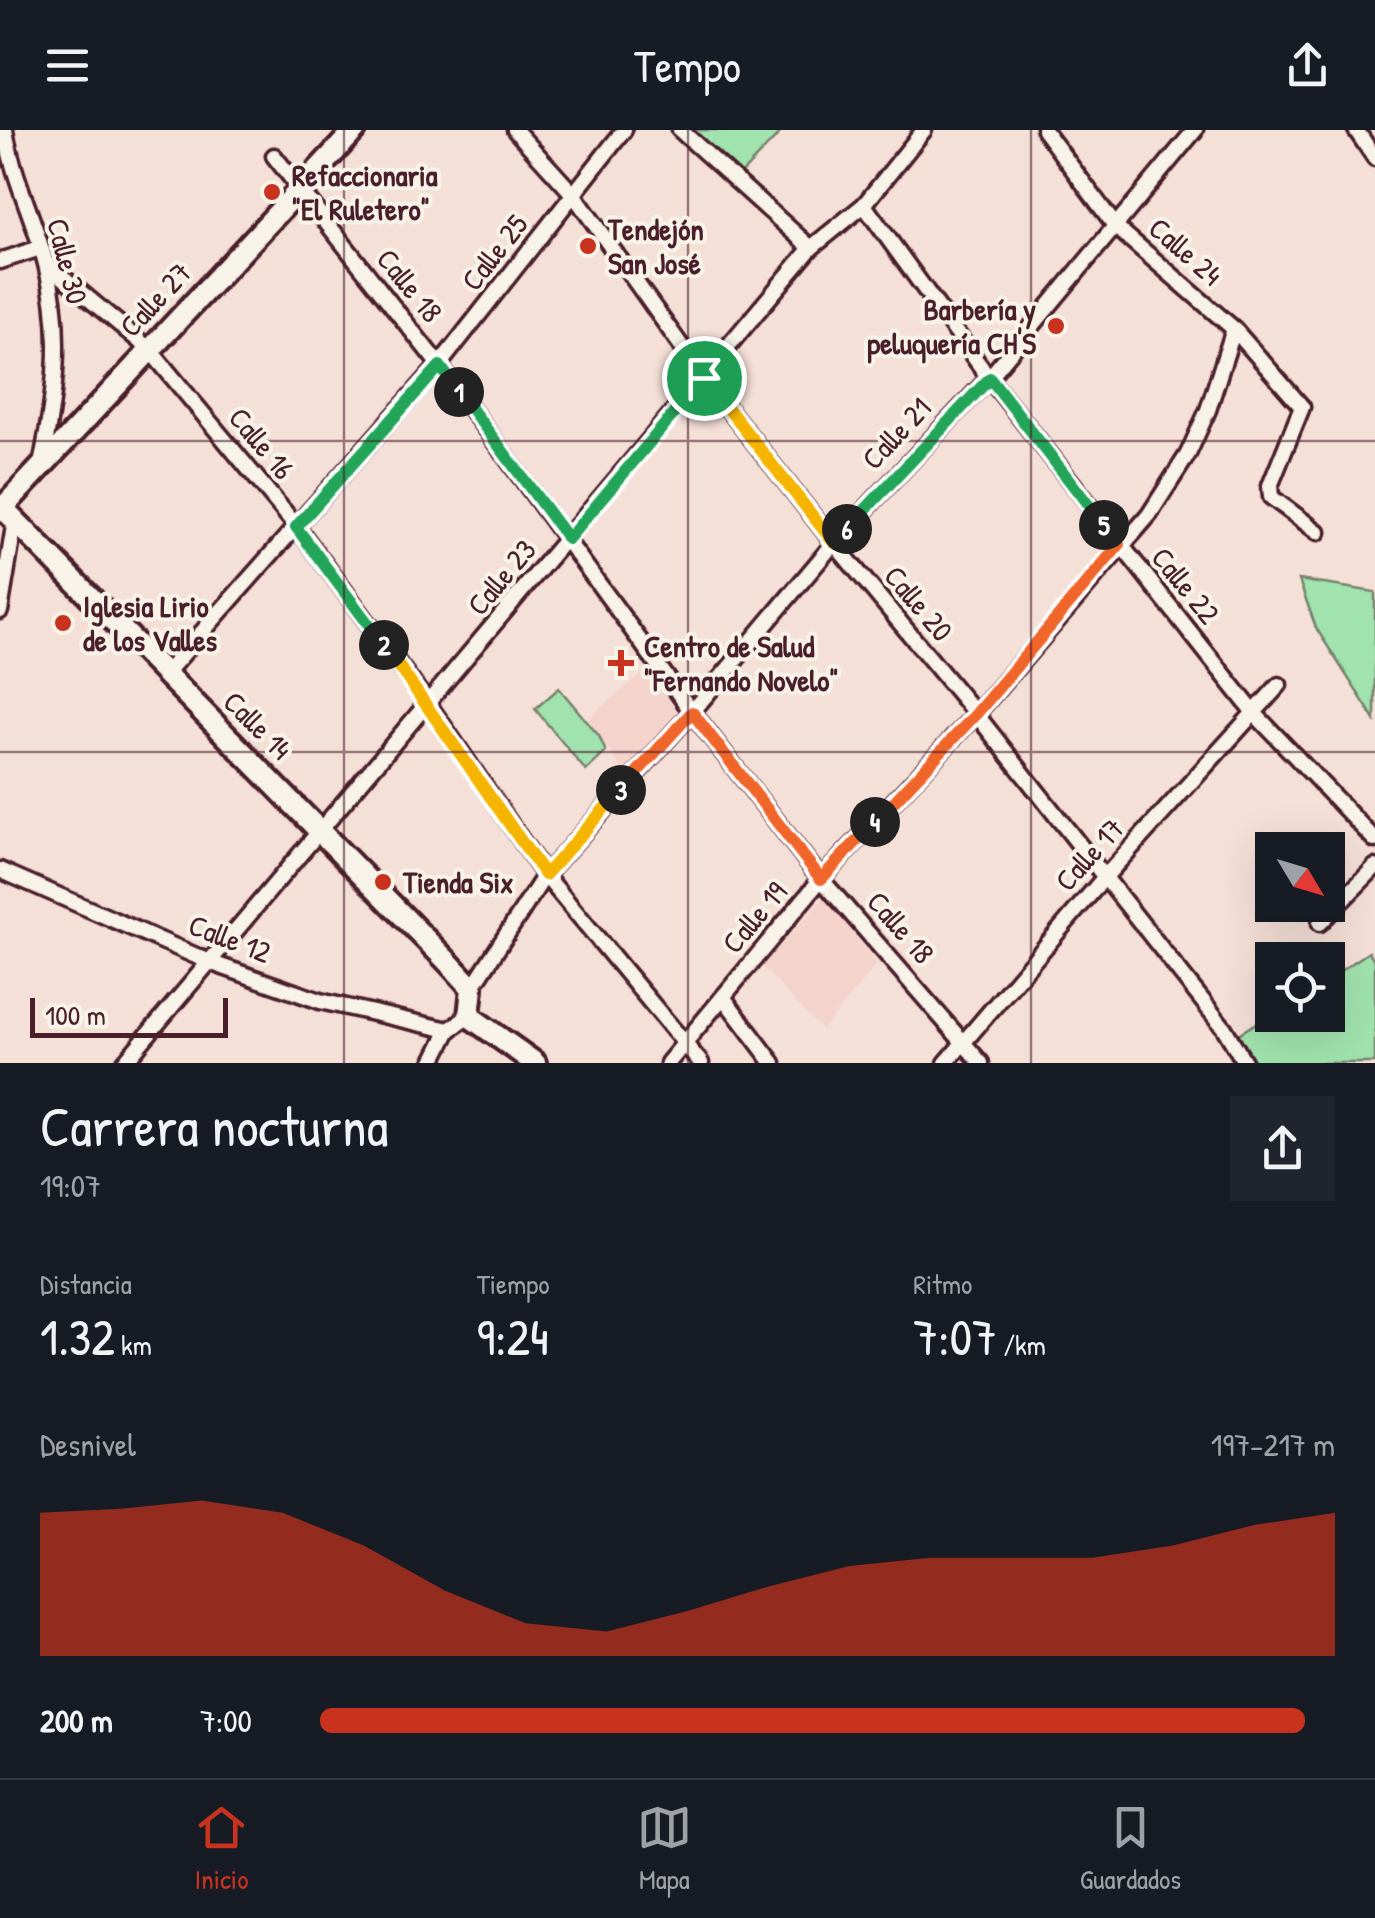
<!DOCTYPE html>
<html lang="es">
<meta charset="utf-8">
<style>
:root{--surface:#171b24;--page:#20242c;--text:#f1f3f6;--muted:#9ea1a6;--line:#363941;--accent:#c8321e}
body{margin:0;font-family:"Patrick Hand",sans-serif;background:var(--page);color:var(--text);height:100vh;display:flex;flex-direction:column;font-size:38px;white-space:nowrap}
*{box-sizing:border-box;margin:0}
p{font-size:32px;color:var(--muted)}
.icon{flex:none;width:55px;height:55px;fill:none;stroke:currentColor;stroke-width:2;stroke-linecap:round;stroke-linejoin:round}
.map{position:relative;height:933px;overflow:hidden}
.side{display:flex;flex-direction:column;background:var(--surface);flex:1}
.side>*{flex:none}
.needle{width:65px;rotate:128deg}
.fabs{position:absolute;left:1255px;top:702px;display:grid;gap:20px}
.fabs a{display:grid;place-items:center;width:90px;height:90px;border-radius:0px;background:var(--surface);box-shadow:0 10px 40px #0002;font-size:50px}
.scale{position:absolute;left:30px;bottom:25px;width:198px;box-sizing:border-box;padding-left:10px;border:5px solid #4a1f2b;border-top:0;font-size:28px;line-height:35px;white-space:nowrap;color:#4a1f2b;-webkit-text-stroke:8px #f7f3e8;paint-order:stroke}
.pin{position:absolute;display:grid;place-items:center;width:85px;height:85px;color:#fff;margin:-42px;border:5px solid #fff;border-radius:50%;box-shadow:0 2px 10px #0007}
.km{position:absolute;width:50px;height:50px;margin:-25px;border-radius:50%;background:#222;color:#fff;font-size:28px;line-height:50px;text-align:center}
.round{display:grid;place-items:center;flex:none;width:105px;height:105px;border-radius:0px;background:var(--page)}
.head{display:flex;align-items:center;justify-content:space-between;height:170px;padding:0 40px}
h1{font-size:55px;font-weight:600;line-height:75px}
.figures{display:grid;grid-template-columns:repeat(3,1fr);gap:15px;height:170px;padding:10px 40px}
.figures div{display:grid;align-content:center}
.figures b{font-size:50px;font-weight:600}
.figures small{font-size:28px;font-weight:400}
.figures p{font-size:28px}
.chart{height:280px;padding:20px 40px}
.chart p{display:flex;justify-content:space-between}
.chart svg{width:100%;height:180px;margin-top:10px;fill:var(--accent);opacity:.7}
ul{padding:0 40px;list-style:none;font-size:32px}
li{display:grid;grid-template-columns:160px 120px 1fr;align-items:center;height:75px}
li i{height:25px;border-radius:12px;background:var(--accent)}
header{display:flex;justify-content:space-between;align-items:center;height:130px;padding:0 40px;background:var(--surface);font-size:45px;font-weight:600}
.tabs{display:flex;justify-content:space-around;align-items:center;height:140px;border-top:2px solid var(--line);background:var(--surface);font-size:28px;color:var(--muted)}
.tabs a{display:grid;justify-items:center;gap:5px}
.tabs .selected{color:var(--accent)}
.map>svg:first-child{display:block}
.built{fill:#f4d3cb}
.green{fill:#a0e3ae;stroke:#75816c;stroke-width:2.5}
.lines{fill:none;stroke-linecap:round;stroke-linejoin:round}
.street-casing{stroke:#4a1f2b;stroke-width:21}
.secondary-casing{stroke:#4a1f2b;stroke-width:28}
.street{stroke:#f7f3e8;stroke-width:14}
.secondary{stroke:#f7f3e8;stroke-width:20}
.split-1-casing{stroke:#fff;stroke-width:20}
.split-2-casing{stroke:#fff;stroke-width:20}
.split-3-casing{stroke:#fff;stroke-width:20}
.split-4-casing{stroke:#fff;stroke-width:20}
.split-5-casing{stroke:#fff;stroke-width:20}
.split-6-casing{stroke:#fff;stroke-width:20}
.split-7-casing{stroke:#fff;stroke-width:20}
.split-1{stroke:#22a559;stroke-width:12}
.split-2{stroke:#22a559;stroke-width:12}
.split-3{stroke:#f5b400;stroke-width:12}
.split-4{stroke:#f0652b;stroke-width:12}
.split-5{stroke:#f0652b;stroke-width:12}
.split-6{stroke:#22a559;stroke-width:12}
.split-7{stroke:#f5b400;stroke-width:12}
.grid{fill:none;stroke:#4a1f2b;stroke-width:2.5;stroke-opacity:0.55}
.poi-dot{fill:#c8321e;stroke:#f7f3e8;stroke-width:4}
.labels{text-anchor:middle;dominant-baseline:central;stroke-width:8;stroke-linejoin:round;paint-order:stroke}
.poi-label{font-size:30px;font-weight:bold;fill:#4a1f2b;stroke:#f7f3e8;text-anchor:start}
.street-label{font-size:30px;fill:#4a1f2b;stroke:#f7f3e8}
</style>
<header><svg class="icon" aria-label="menu" viewBox="0 0 24 24"><path d="M4 6h16M4 12h16M4 18h16"/></svg>Tempo<svg class="icon" aria-label="share" viewBox="0 0 24 24"><path d="M12 15V3M7 8l5-5 5 5M5 13v7h14v-7"/></svg></header>
<div class="map">
<svg width="1375" height="933" viewBox="0 0 1375 933">
<rect width="100%" height="100%" fill="#f5e0d7"/>
<filter id="ink" filterUnits="userSpaceOnUse"><feTurbulence type="fractalNoise" baseFrequency=".01" numOctaves="2"/><feDisplacementMap in="SourceGraphic" scale="20" xChannelSelector="R" yChannelSelector="G"/><feConvolveMatrix kernelMatrix="1 2 1 2 8 2 1 2 1" color-interpolation-filters="sRGB"/></filter>
<g filter="url(#ink)">
<g class="built">
<path d="M 645,542 L 678,580 L 624,643 L 588,588 Z"/>
<path d="M 824,767 L 877,834 L 822,900 L 762,837 Z"/>
</g>
<g class="green">
<path d="M 689,0 L 783,0 L 739,46 Z"/>
<path d="M 1299,450 L 1375,462 L 1375,590 L 1316,498 Z"/>
<path d="M 559,558 L 599,606 L 606,622 L 586,641 L 535,579 Z"/>
<path d="M 1369,822 L 1375,831 L 1375,933 L 1253,933 L 1237,905 L 1272,883 L 1328,885 L 1328,849 Z"/>
</g>
<g class="lines">
<defs>
<g id="street">
<path d="M 5,0 C 13,48 34,88 46,134 C 64,204 55,266 41,335"/>
<path d="M 515,0 L 574,65 L 704,248 L 834,413 L 976,584 L 1224,898 L 1245,933"/>
<path d="M 680,0 L 811,118"/>
<path d="M 1044,0 L 1116,97 L 1234,199 L 1302,277 L 1270,356 L 1271,367 L 1318,402"/>
<path d="M 1356,0 L 1375,28"/>
<path d="M 274,26 L 439,235 L 692,582 L 821,749 L 981,933"/>
<path d="M 864,75 L 989,248 L 1255,584 L 1375,710"/>
<path d="M 0,131 L 40,118"/>
<path d="M 46,133 L 149,219 L 297,397 L 429,575 L 545,745 L 701,933"/>
<path d="M 0,481 L 15,390"/>
<path d="M 165,544 L 439,235 L 624,0"/>
<path d="M 0,740 L 212,833 L 320,871 L 449,900"/>
<path d="M 1320,793 L 1375,737"/>
<path d="M 472,858 L 545,745 L 692,582 L 834,413 L 989,248 L 1195,0"/>
<path d="M 723,867 L 773,933"/>
<path d="M 124,933 L 811,118 L 864,75 L 924,0"/>
<path d="M 432,933 L 449,900 L 469,886"/>
<path d="M 668,933 L 821,749 L 976,584 L 1149,385 L 1188,324 L 1208,280 L 1234,199"/>
<path d="M 946,933 L 1103,749 L 1279,555"/>
</g>
<g id="secondary">
<path d="M 3,378 L 449,833 L 472,858 L 469,886 L 535,933"/>
<path d="M 0,381 L 355,0"/>
</g>
</defs>
<use href="#street" class="street-casing"/>
<use href="#secondary" class="secondary-casing"/>
<use href="#street" class="street"/>
<use href="#secondary" class="secondary"/>
</g>
</g>
<g class="lines" filter="url(#ink)">
<defs>
<path id="split-1" d="M 459,262 L 568,409 L 704,248"/>
<path id="split-2" d="M 384,515 L 296,397 L 440,236 L 459,262"/>
<path id="split-3" d="M 384,515 L 545,745 L 621,660"/>
<path id="split-4" d="M 621,660 L 692,582 L 821,749 L 875,692"/>
<path id="split-5" d="M 875,692 L 976,584 L 1119,415 L 1104,395"/>
<path id="split-6" d="M 847,399 L 990,248 L 1104,395"/>
<path id="split-7" d="M 704,248 L 834,413 L 847,399"/>
</defs>
<use href="#split-1" class="split-1-casing"/>
<use href="#split-2" class="split-2-casing"/>
<use href="#split-3" class="split-3-casing"/>
<use href="#split-4" class="split-4-casing"/>
<use href="#split-5" class="split-5-casing"/>
<use href="#split-6" class="split-6-casing"/>
<use href="#split-7" class="split-7-casing"/>
<use href="#split-1" class="split-1"/>
<use href="#split-2" class="split-2"/>
<use href="#split-3" class="split-3"/>
<use href="#split-4" class="split-4"/>
<use href="#split-5" class="split-5"/>
<use href="#split-6" class="split-6"/>
<use href="#split-7" class="split-7"/>
</g>
<path class="grid" d="M 344,0 L 344,933M 688,0 L 688,933M 1031,0 L 1031,933M 0,311 L 1375,311M 0,622 L 1375,622"/>
<g class="poi-dot">
<circle cx="272" cy="62" r="10"/>
<circle cx="588" cy="116" r="10"/>
<circle cx="1056" cy="196" r="10"/>
<circle cx="63" cy="493" r="10"/>
<path d="M616 518h10v10h10v10h-10v10h-10v-10h-10v-10h10z"/>
<circle cx="383" cy="752" r="10"/>
</g>
<g class="labels">
<g class="poi-label">
<text x="292" y="45">Refaccionaria<tspan x="292" dy="34">"El Ruletero"</tspan></text>
<text x="608" y="99">Tendejón<tspan x="608" dy="34">San José</tspan></text>
<text x="1036" y="179" text-anchor="end">Barbería y<tspan x="1036" dy="34">peluquería CH'S</tspan></text>
<text x="83" y="476">Iglesia Lirio<tspan x="83" dy="34">de los Valles</tspan></text>
<text x="644" y="516">Centro de Salud<tspan x="644" dy="34">"Fernando Novelo"</tspan></text>
<text x="403" y="752">Tienda Six</text>
</g>
<g class="street-label">
<text transform="translate(1186 121) rotate(41)">Calle 24</text>
<text transform="translate(494 122) rotate(-52)">Calle 25</text>
<text transform="translate(68 131) rotate(76)">Calle 30</text>
<text transform="translate(410 155) rotate(51)">Calle 18</text>
<text transform="translate(155 169) rotate(-47)">Calle 27</text>
<text transform="translate(896 303) rotate(-47)">Calle 21</text>
<text transform="translate(262 313) rotate(50)">Calle 16</text>
<text transform="translate(501 447) rotate(-50)">Calle 23</text>
<text transform="translate(1186 455) rotate(51)">Calle 22</text>
<text transform="translate(919 473) rotate(50)">Calle 20</text>
<text transform="translate(258 595) rotate(45)">Calle 14</text>
<text transform="translate(1089 724) rotate(-48)">Calle 17</text>
<text transform="translate(754 787) rotate(-50)">Calle 19</text>
<text transform="translate(901 797) rotate(49)">Calle 18</text>
<text transform="translate(230 808) rotate(21)">Calle 12</text>
</g>
</g>
</svg>
<div class="fabs">
<a><svg class="needle" viewBox="-14 -14 28 28"><path d="M0-13l5 13h-10z" fill="#e53935"/><path d="M0 13l5-13h-10z" fill="#9ea1a6"/></svg></a>
<a><svg class="icon" aria-label="locate" viewBox="0 0 24 24"><circle cx="12" cy="12" r="6"/><path d="M12 2v4M12 18v4M2 12h4M18 12h4"/></svg></a>
</div>
<div class="scale">100 m</div>
<div class="pin" style="left:704px;top:248px;background:#1e9e55"><svg class="icon" aria-label="arrive" viewBox="0 0 24 24"><path d="M6 21V4h12l-3 4 3 4H6"/></svg></div>
<b class="km" style="left:459px;top:262px">1</b>
<b class="km" style="left:384px;top:515px">2</b>
<b class="km" style="left:621px;top:660px">3</b>
<b class="km" style="left:875px;top:692px">4</b>
<b class="km" style="left:1104px;top:395px">5</b>
<b class="km" style="left:847px;top:399px">6</b>
</div>
<section class="side">
<div class="head"><div><h1>Carrera nocturna</h1><p>19:07</p></div><a class="round"><svg class="icon" aria-label="share" viewBox="0 0 24 24"><path d="M12 15V3M7 8l5-5 5 5M5 13v7h14v-7"/></svg></a></div>
<div class="figures">
<div><p>Distancia</p><b>1.32<small> km</small></b></div>
<div><p>Tiempo</p><b>9:24</b></div>
<div><p>Ritmo</p><b>7:07<small> /km</small></b></div>
</div>
<div class="chart"><p><span>Desnivel</span>197–217 m</p>
<svg viewBox="0 0 160 44" preserveAspectRatio="none"><path d="M0 44V9L10 8L20 6L30 9L40 17L50 28L60 36L70 38L80 33L90 27L100 22L110 20L120 20L130 20L140 17L150 12L160 9V44z"/></svg>
</div>
<ul>
<li><b>200 m</b>7:00<i style="width:97%"></i></li>
</ul>
</section>
<nav class="tabs">
<a class="selected"><svg class="icon" aria-label="home" viewBox="0 0 24 24"><path d="M3 11l9-7 9 7M6 9v11h12V9"/></svg>Inicio</a>
<a><svg class="icon" aria-label="map" viewBox="0 0 24 24"><path d="M3 6l6-2 6 2 6-2v14l-6 2-6-2-6 2zM9 4v14M15 6v14"/></svg>Mapa</a>
<a><svg class="icon" aria-label="saved" viewBox="0 0 24 24"><path d="M7 4h10v16l-5-4-5 4z"/></svg>Guardados</a>
</nav>
